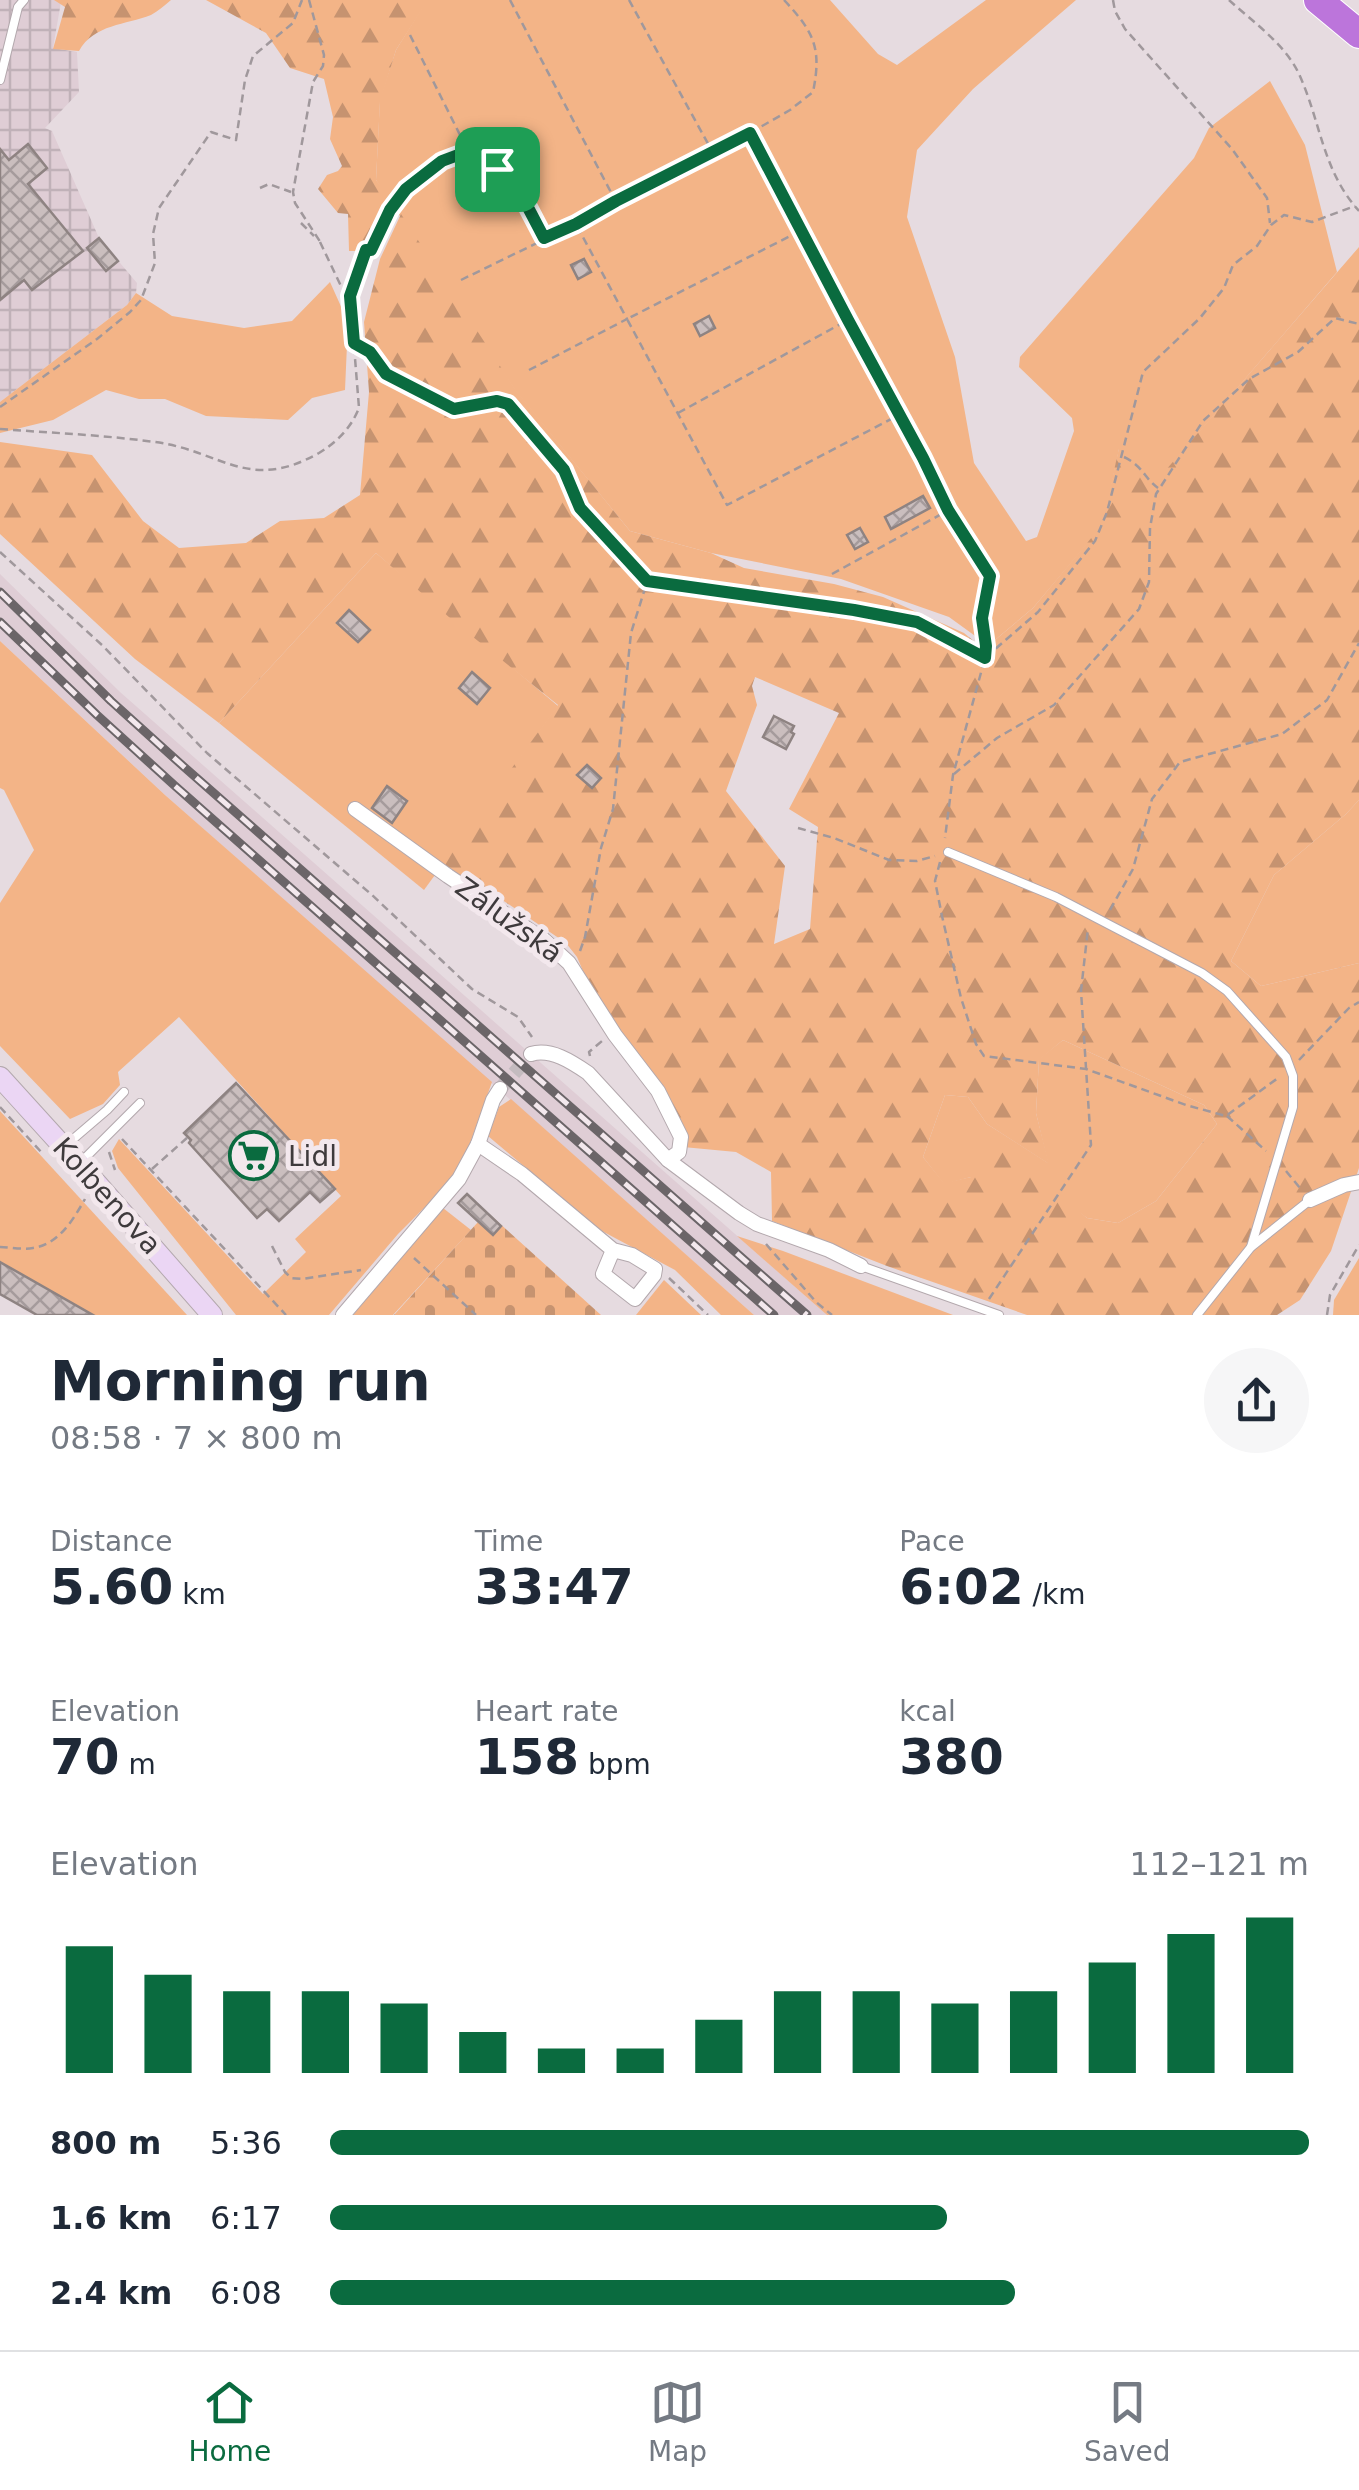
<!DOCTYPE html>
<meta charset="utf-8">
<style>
:root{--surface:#fff;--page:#f6f6f7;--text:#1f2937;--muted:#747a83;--line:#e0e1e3;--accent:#0a6b3f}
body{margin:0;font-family:"DejaVu Sans",sans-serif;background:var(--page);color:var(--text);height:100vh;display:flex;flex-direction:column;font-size:38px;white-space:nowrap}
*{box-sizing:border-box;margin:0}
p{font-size:32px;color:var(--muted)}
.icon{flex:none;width:55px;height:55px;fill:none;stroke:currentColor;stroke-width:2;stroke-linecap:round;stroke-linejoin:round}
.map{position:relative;height:1315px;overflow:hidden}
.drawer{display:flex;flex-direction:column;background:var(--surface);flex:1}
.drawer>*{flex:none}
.pin{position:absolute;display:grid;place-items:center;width:85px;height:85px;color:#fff;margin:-42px;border-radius:20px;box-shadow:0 5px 15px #0006}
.round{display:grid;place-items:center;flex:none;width:105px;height:105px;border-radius:52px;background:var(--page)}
.headline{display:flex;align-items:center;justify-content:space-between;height:170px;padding:0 50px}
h1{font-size:55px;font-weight:600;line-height:75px}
.figures{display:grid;grid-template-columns:repeat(3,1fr);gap:15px;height:170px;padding:10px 50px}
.figures div{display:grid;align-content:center}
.figures b{font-size:50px;font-weight:600}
.figures small{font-size:28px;font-weight:400}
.figures p{font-size:28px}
.chart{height:280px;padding:20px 50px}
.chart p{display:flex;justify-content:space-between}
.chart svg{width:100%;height:180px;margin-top:10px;stroke:var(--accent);stroke-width:6}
ul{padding:0 50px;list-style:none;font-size:32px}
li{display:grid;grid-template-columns:160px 120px 1fr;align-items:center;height:75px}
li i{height:25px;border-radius:12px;background:var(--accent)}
.dock{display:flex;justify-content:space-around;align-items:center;height:140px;border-top:2px solid var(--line);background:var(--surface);font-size:28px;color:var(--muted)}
.dock a{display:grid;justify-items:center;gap:5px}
.dock .active{color:var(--accent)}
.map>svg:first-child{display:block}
.built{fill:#dfcdd5}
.industrial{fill:url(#industrial-grid)}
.green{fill:#f3b487}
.forest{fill:url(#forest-firs);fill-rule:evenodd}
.cemetery{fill:url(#cemetery-stones)}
.building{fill:url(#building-cross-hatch);stroke:#8e8382;stroke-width:2.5}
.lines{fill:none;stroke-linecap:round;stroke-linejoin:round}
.street-tunnel{stroke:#c4bbbf;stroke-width:14;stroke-dasharray:14 7;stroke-linecap:butt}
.lane-casing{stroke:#b3a8ad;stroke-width:10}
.street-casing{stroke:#b3a8ad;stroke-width:16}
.secondary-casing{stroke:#b3a8ad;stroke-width:22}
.highway-casing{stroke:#fff;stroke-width:30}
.path{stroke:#a0989c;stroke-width:2.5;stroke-dasharray:8 5;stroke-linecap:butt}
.lane{stroke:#fff;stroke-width:8}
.street{stroke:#fff;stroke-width:14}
.secondary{stroke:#ebd6f4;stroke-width:20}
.highway{stroke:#bc75db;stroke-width:28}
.rail-casing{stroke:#6b6568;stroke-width:9}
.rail{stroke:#f3e8ed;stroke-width:5;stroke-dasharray:15;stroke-linecap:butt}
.route-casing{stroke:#fff;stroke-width:20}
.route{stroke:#0a6b3f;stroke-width:12}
.labels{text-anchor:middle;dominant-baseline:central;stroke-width:10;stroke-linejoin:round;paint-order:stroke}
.street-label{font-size:28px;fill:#3e3a3c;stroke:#f3e8ed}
.poi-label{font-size:28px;fill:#3e3a3c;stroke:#f3e8ed;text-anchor:start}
</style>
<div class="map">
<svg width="1359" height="1315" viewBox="0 0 1359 1315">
<defs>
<pattern id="industrial-grid" width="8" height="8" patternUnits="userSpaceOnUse" patternTransform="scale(2.5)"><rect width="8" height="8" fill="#dfcdd5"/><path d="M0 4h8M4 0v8" fill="none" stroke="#c0b1b8"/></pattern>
<pattern id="forest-firs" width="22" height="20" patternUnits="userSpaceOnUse" patternTransform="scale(2.5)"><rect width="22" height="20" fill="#f3b487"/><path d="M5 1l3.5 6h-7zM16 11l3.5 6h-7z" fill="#c69370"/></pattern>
<pattern id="cemetery-stones" width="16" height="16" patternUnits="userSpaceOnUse" patternTransform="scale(2.5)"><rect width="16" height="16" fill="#f3b487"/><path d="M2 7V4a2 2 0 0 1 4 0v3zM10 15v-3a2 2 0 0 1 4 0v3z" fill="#c69370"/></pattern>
<pattern id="building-cross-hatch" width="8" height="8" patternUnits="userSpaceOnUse" patternTransform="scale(2.5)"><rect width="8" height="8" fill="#cabebe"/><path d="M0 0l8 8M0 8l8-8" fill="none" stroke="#a59b9c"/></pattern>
</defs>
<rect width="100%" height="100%" fill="#e6dbe0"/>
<path class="built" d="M 0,574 L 120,692 L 827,1315 L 754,1315 L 165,795 L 0,641 Z"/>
<path class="industrial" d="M 0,0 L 56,0 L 61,2 L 53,48 L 77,52 L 79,92 L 45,128 L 52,131 L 99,238 L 137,283 L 136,293 L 127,305 L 0,402 Z"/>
<g class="green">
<path d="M 427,0 L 830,0 L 878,54 L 897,65 L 986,0 L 1076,0 L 973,89 L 917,150 L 907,217 L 955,357 L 974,463 L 1026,541 L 1037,537 L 1074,431 L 1072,418 L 1019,367 L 1020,357 L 1194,158 L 1209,128 L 1270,81 L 1305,145 L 1337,272 L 1165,472 L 1119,449 L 1103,525 L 1033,608 L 995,640 L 989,629 L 978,638 L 949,617 L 841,579 L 711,553 L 630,531 L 515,390 L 376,180 L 380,99 L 396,50 Z"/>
<path d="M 330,282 L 348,322 L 345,390 L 312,398 L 288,420 L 206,416 L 165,399 L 139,399 L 106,390 L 53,420 L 0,433 L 0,402 L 127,305 L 136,293 L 172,316 L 244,328 L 292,321 Z"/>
<path d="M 376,553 L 558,706 L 424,890 L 219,723 Z"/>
<path d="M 0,641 L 165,795 L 492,1082 L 463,1163 L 439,1193 L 398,1234 L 329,1315 L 236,1315 L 118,1168 L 112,1151 L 119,1139 L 263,1294 L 306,1252 L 295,1239 L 341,1196 L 179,1017 L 118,1072 L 120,1085 L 103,1104 L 70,1119 L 0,1046 L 0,903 L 34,850 L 4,790 L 0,788 Z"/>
<path d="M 1359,800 L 1359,963 L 1261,986 L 1231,961 L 1274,875 L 1346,814 Z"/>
<path d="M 1063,1040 L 1204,1105 L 1217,1124 L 1156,1201 L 1118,1223 L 1087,1218 L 1067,1203 L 971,1177 L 944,1184 L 923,1157 L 945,1095 L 968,1097 L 987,1124 L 1048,1163 L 1036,1113 L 1039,1059 Z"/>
<path d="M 511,1099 L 754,1315 L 721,1315 L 675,1270 L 600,1230 L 488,1136 L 499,1107 Z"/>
<path d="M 0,1111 L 187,1315 L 93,1315 L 0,1262 Z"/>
<path d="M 443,1208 L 471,1230 L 393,1315 L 353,1315 Z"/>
<path d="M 737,1236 L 783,1251 L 953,1315 L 827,1315 Z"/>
<path d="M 1359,1258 L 1359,1315 L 1333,1315 L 1334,1300 Z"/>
<path d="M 664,1280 L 701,1315 L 636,1315 Z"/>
</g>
<g class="forest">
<path d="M 54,0 L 171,0 C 165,5 158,11 151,15 C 126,25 94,24 79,51 L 53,49 L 65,7 Z"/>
<path d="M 206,0 L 428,0 L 396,50 L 380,102 L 376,180 L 393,201 L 361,251 L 349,251 L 348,214 L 338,213 L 318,189 L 327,175 L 338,171 L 342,166 L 330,139 L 333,117 L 324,79 L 290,68 L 266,33 Z"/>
<path d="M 401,214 L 515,389 L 630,531 L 711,553 L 744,568 L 834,584 L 883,597 L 964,633 L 981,647 L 995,640 L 1033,608 L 1102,525 L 1119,448 L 1165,471 L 1359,247 L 1359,800 L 1346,814 L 1274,875 L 1231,961 L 1261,986 L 1359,963 L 1359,1168 L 1331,1251 L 1300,1300 L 1277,1315 L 1027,1315 L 887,1266 L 772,1221 L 771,1172 L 736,1152 L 683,1147 L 586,978 L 577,957 L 566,943 L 492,893 L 438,869 L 558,705 L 458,625 L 376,553 L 219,723 L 135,659 L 0,534 L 0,442 L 92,455 L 143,521 L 179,548 L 246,543 L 280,521 L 324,518 L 360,495 L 369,392 L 364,322 L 380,259 ZM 755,677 L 839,713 L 789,809 L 818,827 L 810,929 L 774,944 L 785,866 L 726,791 L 757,705 L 752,686 ZM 1063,1040 L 1204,1105 L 1217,1124 L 1156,1201 L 1118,1223 L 1087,1218 L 1036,1174 L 1004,1151 L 971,1177 L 944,1183 L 923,1157 L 945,1095 L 968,1097 L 987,1124 L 1049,1164 L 1036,1113 L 1039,1060 Z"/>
</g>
<path class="cemetery" d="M 487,1212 L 601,1315 L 394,1315 Z"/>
<g class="building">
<path d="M 28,144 L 47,168 L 28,184 L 83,251 L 32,290 L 24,280 L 0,300 L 0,149 L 9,160 Z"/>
<path d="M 99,238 L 118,261 L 106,271 L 87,248 Z"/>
<path d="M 584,259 L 591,272 L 578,279 L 571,265 Z"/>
<path d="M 709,316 L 715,328 L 700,336 L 694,324 Z"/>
<path d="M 923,496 L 930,508 L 891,529 L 885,517 Z"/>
<path d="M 860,528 L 868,542 L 855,549 L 847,535 Z"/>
<path d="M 349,610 L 370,630 L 358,642 L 337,623 Z"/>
<path d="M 472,672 L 490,688 L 477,704 L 459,688 Z"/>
<path d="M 774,716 L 794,726 L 791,732 L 794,734 L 786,749 L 763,737 Z"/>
<path d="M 587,765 L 601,778 L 592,788 L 577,775 Z"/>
<path d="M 387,786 L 407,801 L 392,823 L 372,808 Z"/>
<path d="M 236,1083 L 335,1189 L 320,1202 L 310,1192 L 279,1221 L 267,1209 L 257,1218 L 189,1143 L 191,1140 L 184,1133 Z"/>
<path d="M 467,1194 L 501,1226 L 493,1235 L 458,1203 Z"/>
<path d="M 0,1262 L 93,1315 L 37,1315 L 0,1294 Z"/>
</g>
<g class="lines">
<path class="street-tunnel" d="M 500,1089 L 531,1054"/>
<defs>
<g id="lane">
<path d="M 0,80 L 18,7 L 24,0"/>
<path d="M 948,852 L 1056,897 L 1202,973 L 1227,991 L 1286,1057 L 1293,1076 L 1293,1107 L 1251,1247"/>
<path d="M 65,1146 L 107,1110 L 124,1092"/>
<path d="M 79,1164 L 140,1103"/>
<path d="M 861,1266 L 999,1315"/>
<path d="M 1197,1315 L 1251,1247 L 1310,1200"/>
</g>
<g id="street">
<path d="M 355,809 L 448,876 L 544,940 L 569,963 L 615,1035 L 658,1091 L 681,1137 L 679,1152 L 668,1160"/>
<path d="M 531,1054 C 551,1048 572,1062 588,1073 L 668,1160 L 739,1213 L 757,1224 L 829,1250 L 861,1266"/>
<path d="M 478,1144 L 522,1174 L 613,1250 L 603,1274 L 635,1299 L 654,1275 L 655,1269 L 632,1255 L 613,1250"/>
<path d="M 1310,1200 L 1344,1185 L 1359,1182"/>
<path d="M 343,1315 L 459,1179 L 478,1144 L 493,1100 L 500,1089"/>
</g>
<path id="secondary" d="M 0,1077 L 98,1185 L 212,1315"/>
<path id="highway" d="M 1318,0 L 1359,34"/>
</defs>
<use href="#lane" class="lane-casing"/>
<use href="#street" class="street-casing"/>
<use href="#secondary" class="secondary-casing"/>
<use href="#highway" class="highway-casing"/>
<g class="path">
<path d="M 309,0 L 324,55 L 323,66 L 313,82 L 293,192 L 295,203 L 321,243"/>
<path d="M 510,0 L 615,200"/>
<path d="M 629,0 L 712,151"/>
<path d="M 784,0 C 814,32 822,48 813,92 L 790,110 L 750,133 L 848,320 L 923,458 L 948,510 L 990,576 L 982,618 L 986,646 L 985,658 L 953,775 L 945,838"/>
<path d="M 1113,0 L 1115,11 L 1125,29 L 1232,149 L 1267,198 L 1270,223"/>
<path d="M 1229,0 C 1253,22 1285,44 1299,74 C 1321,122 1322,170 1359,211"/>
<path d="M 410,35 L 470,155"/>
<path d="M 260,188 L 269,184 L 291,192"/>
<path d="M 301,223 L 314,236"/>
<path d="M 800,231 L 627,319 L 727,505 L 897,416"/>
<path d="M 320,242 L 341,286 L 349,296"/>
<path d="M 461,280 L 576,224 L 616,201 L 749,133"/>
<path d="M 354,343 L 370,352 L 386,374 L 455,409 L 497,401 L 507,404 L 564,470 L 580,508 L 647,581 L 854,610 L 917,623 L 984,657"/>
<path d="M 529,370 L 627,319 L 577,226"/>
<path d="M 0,407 L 97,339 L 130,312 L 141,300 L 155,263 L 153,234 L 159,208 L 211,132 L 236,140 L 245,80 L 253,56 L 293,23 L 302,0"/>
<path d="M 678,413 L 846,321"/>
<path d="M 0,429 C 52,433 104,435 155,442 C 222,451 248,493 319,453 C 337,442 351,428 359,408 L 350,296 L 366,250 L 371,250 L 391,210 L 405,189 L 442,161 L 458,155 L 471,156 L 497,169 L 509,180 L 522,196 L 544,238"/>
<path d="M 1124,457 C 1143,466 1144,478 1158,488"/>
<path d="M 0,552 L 103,646 L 207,753 L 372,895 L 472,989 L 518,1017 L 532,1037"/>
<path d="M 832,574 L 947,511"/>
<path d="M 986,657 L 1038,612 L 1095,541 L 1107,512 L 1143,372 L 1200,318 L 1224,288 L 1233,265 L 1257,246 L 1271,225 L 1284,215 L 1312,222 L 1355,206"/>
<path d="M 954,774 L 997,738 L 1054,705 L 1139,609 L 1149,582 L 1150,528 L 1156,494 L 1203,421 L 1249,379 L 1298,352 L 1335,318 L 1359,324"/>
<path d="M 798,828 L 834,838 L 889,860 L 917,861 L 935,856"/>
<path d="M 940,862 L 935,881 L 942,916 L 961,998 L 976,1044 L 984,1056 L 1086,1069 L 1186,1105 L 1226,1116 L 1278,1078"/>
<path d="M 1110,910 L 1133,869 L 1152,799 L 1180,762 L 1282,734 L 1327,700 L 1359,643"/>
<path d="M 580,951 L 585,937 L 601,848 L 613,809 L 631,633 L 647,582"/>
<path d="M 590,1056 L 589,1052 L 602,1041"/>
<path d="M 1299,1060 L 1349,1008 L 1359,1002"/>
<path d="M 0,1107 L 43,1154"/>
<path d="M 1227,1116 L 1266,1151"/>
<path d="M 122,1139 L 286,1315"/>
<path d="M 109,1152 L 115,1170"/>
<path d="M 152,1169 L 188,1137"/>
<path d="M 1286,1171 L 1300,1188"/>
<path d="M 766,1244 L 816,1302 L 832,1315"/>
<path d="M 272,1246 L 285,1272 L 291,1278 L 302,1279 L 361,1270"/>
<path d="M 0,1247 C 10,1247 23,1250 33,1248 C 59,1244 73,1220 85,1199"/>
<path d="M 414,1258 L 476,1315"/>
<path d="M 669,1278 L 708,1315"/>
<path d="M 989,1299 L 1091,1145 L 1081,991 L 1088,928"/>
<path d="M 1327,1315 L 1330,1295 L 1359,1245"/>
</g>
<use href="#lane" class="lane"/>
<use href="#street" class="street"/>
<use href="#secondary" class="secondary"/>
<use href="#highway" class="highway"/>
<defs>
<g id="rail">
<path d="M 0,592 L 111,701 L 183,766 L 807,1315"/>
<path d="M 0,622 L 97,715 L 174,785 L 774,1315"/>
</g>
</defs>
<use href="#rail" class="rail-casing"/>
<use href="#rail" class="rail"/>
</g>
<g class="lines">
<defs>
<path id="route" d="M 750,133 L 848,320 L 923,458 L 948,510 L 990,576 L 982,618 L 986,646 L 985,658 L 917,622 L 854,610 L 647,581 L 580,508 L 564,470 L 508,404 L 497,401 L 454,409 L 386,374 L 370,352 L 354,343 L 350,296 L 366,250 L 371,250 L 390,210 L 406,189 L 442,161 L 458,155 L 471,156 L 497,169 L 509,180 L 522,196 L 544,238 L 576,224 L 616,201 Z"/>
</defs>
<use href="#route" class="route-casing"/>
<use href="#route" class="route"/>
</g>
<defs>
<symbol id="supermarket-ring" viewBox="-11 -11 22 22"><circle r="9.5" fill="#f3e8ed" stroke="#0a6b3f" stroke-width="1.5"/><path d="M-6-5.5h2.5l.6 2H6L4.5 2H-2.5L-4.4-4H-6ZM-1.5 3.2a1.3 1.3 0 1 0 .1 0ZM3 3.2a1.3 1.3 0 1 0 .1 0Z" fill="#0a6b3f"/></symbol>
</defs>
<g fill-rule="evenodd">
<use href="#supermarket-ring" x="226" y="1128" width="55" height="55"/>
</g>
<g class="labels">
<g class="street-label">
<text transform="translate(509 920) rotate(36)">Zálužská</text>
<text transform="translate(107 1196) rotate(48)">Kolbenova</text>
</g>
<g class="poi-label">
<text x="288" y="1156">Lidl</text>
</g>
</g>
</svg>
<div class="pin" style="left:497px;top:169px;background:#1e9e55"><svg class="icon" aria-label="arrive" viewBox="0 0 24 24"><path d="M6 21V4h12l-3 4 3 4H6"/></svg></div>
</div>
<section class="drawer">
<div class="headline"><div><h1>Morning run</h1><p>08:58 · 7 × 800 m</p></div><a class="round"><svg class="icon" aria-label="share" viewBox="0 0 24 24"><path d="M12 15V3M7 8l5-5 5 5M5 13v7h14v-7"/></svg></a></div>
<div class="figures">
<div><p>Distance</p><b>5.60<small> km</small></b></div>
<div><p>Time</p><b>33:47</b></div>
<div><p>Pace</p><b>6:02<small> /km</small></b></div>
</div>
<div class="figures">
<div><p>Elevation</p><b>70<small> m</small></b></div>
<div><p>Heart rate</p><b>158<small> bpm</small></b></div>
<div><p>kcal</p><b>380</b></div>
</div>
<div class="chart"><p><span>Elevation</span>112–121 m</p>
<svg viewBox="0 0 160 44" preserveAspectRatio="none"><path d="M5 44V13M15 44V20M25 44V24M35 44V24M45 44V27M55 44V34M65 44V38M75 44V38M85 44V31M95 44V24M105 44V24M115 44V27M125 44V24M135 44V17M145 44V10M155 44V6"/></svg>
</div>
<ul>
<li><b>800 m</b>5:36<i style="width:100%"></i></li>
<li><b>1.6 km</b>6:17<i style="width:63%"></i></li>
<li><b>2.4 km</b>6:08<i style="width:70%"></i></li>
</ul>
</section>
<nav class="dock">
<a class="active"><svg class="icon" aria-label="home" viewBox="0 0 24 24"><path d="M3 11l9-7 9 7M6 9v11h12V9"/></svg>Home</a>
<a><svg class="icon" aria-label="map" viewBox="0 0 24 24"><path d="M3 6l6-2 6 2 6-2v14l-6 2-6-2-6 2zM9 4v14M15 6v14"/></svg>Map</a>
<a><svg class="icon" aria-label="saved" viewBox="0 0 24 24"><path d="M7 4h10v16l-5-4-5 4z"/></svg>Saved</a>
</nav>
